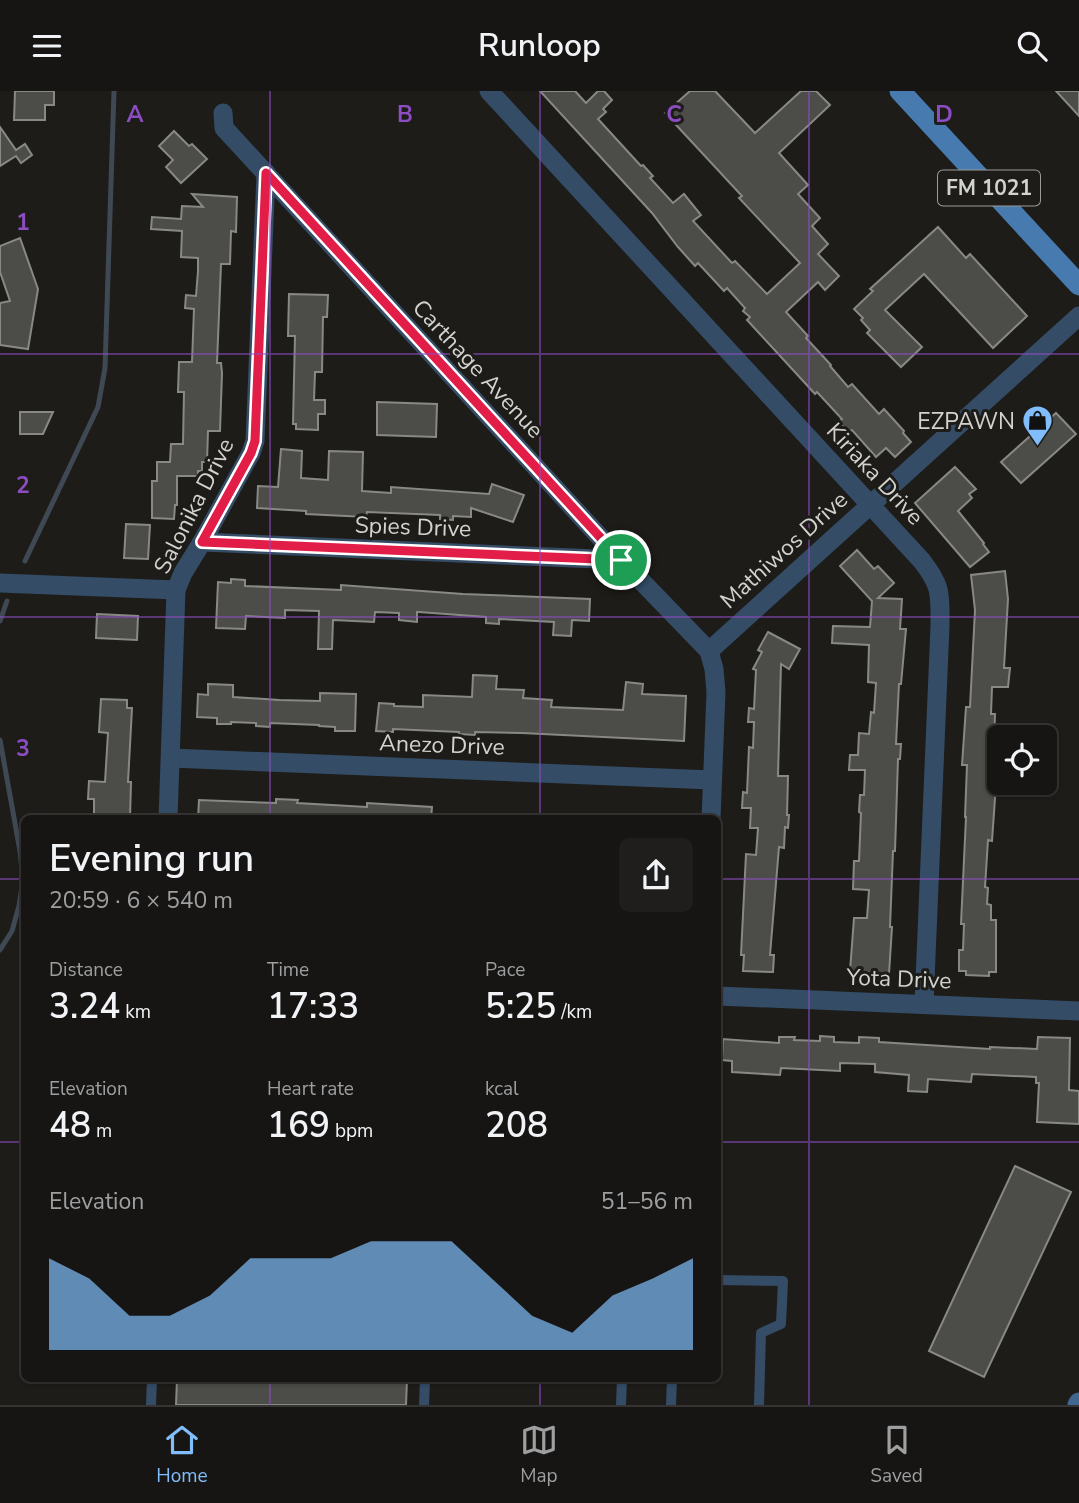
<!DOCTYPE html>
<meta charset="utf-8">
<style>
:root{--surface:#161513;--page:#1f1e1c;--text:#f1f3f6;--muted:#9e9fa0;--line:#353433;--accent:#80bdfa}
body{margin:0;font-family:"Nunito Sans",sans-serif;background:var(--page);color:var(--text);height:100vh;display:flex;flex-direction:column;font-size:26px;white-space:nowrap}
*{box-sizing:border-box;margin:0}
p{font-size:23px;color:var(--muted)}
.icon{flex:none;width:38px;height:38px;fill:none;stroke:currentColor;stroke-width:2;stroke-linecap:round;stroke-linejoin:round}
.map{position:relative;flex:1;overflow:hidden}
.sheet{position:absolute;left:21px;top:724px;width:700px;height:567px;display:flex;flex-direction:column;background:var(--surface);border-radius:10px;box-shadow:0 2px 5px #0004,0 0 0 2px var(--line)}
.sheet>*{flex:none}
.buttons{position:absolute;left:987px;top:634px;display:grid;gap:14px}
.buttons a{display:grid;place-items:center;width:70px;height:70px;border-radius:10px;background:var(--surface);box-shadow:0 2px 5px #0004,0 0 0 2px var(--line);font-size:35px}
.pin{position:absolute;display:grid;place-items:center;width:60px;height:60px;color:#fff;margin:-30px;border:4px solid #fff;border-radius:50%;box-shadow:0 2px 7px #0007}
.round{display:grid;place-items:center;flex:none;width:74px;height:74px;border-radius:10px;background:var(--page)}
.summary{display:flex;align-items:center;justify-content:space-between;height:119px;padding:0 28px}
h1{font-size:38px;font-weight:600;line-height:52px}
.metrics{display:grid;grid-template-columns:repeat(3,1fr);gap:10px;height:119px;padding:7px 28px}
.metrics div{display:grid;align-content:center}
.metrics b{font-size:35px;font-weight:600}
.metrics small{font-size:19px;font-weight:400}
.metrics p{font-size:19px}
.chart{height:196px;padding:14px 28px}
.chart p{display:flex;justify-content:space-between}
.chart svg{width:100%;height:126px;margin-top:7px;fill:var(--accent);opacity:.7}
header{display:flex;justify-content:space-between;align-items:center;height:91px;padding:0 28px;background:var(--surface);font-size:32px;font-weight:600}
.menu{display:flex;justify-content:space-around;align-items:center;height:98px;border-top:2px solid var(--line);background:var(--surface);font-size:19px;color:var(--muted)}
.menu a{display:grid;justify-items:center;gap:4px}
.menu .current{color:var(--accent)}
.map>svg:first-child{display:block}
.lines{fill:none;stroke-linecap:round;stroke-linejoin:round}
.stream{stroke:#3f4954;stroke-width:5}
.building{fill:#4c4c48;stroke:#888884;stroke-width:2}
.service{stroke:#344c66;stroke-width:10}
.minor{stroke:#344c66;stroke-width:19}
.secondary{stroke:#3f678f;stroke-width:21}
.primary{stroke:#477baf;stroke-width:21}
.route-casing{stroke:#fff;stroke-width:14}
.route{stroke:#e11d48;stroke-width:9}
.grid{fill:none;stroke:#8c4dc2;stroke-width:2;stroke-opacity:0.55}
.labels{text-anchor:middle;dominant-baseline:central;stroke-width:6;stroke-linejoin:round;paint-order:stroke}
.shield{fill:#1d1c19;stroke:#9c9b98;stroke-width:2}
.shield-label{font-size:21px;font-weight:bold;fill:#d2d2cf}
.street-label{font-size:23px;fill:#d2d2cf;stroke:#1d1c19}
.poi-label{font-size:23px;fill:#d2d2cf;stroke:#1d1c19;text-anchor:end}
.grid-label{font-size:23px;text-anchor:middle;font-weight:bold;fill:#8c4dc2;stroke:#1d1c19;stroke-width:6;stroke-linejoin:round;paint-order:stroke}
</style>
<header><svg class="icon" aria-label="menu" viewBox="0 0 24 24"><path d="M4 6h16M4 12h16M4 18h16"/></svg>Runloop<svg class="icon" aria-label="search" viewBox="0 0 24 24"><circle cx="10" cy="10" r="6"/><path d="M15 15l6 6"/></svg></header>
<div class="map">
<svg width="1079" height="1314" viewBox="0 0 1079 1314">
<rect width="100%" height="100%" fill="#1d1c19"/>
<g class="lines">
<g class="stream">
<path d="M 25,470 L 98,316 L 105,277 L 114,0"/>
<path d="M 0,530 L 7,510"/>
<path d="M 0,649 L 20,760 L 23,789 L 19,815 L 12,840 L 0,859"/>
</g>
</g>
<g class="building">
<path d="M 15,0 L 54,0 L 54,14 L 45,14 L 45,29 L 14,29 Z"/>
<path d="M 540,0 L 575,0 L 586,12 L 598,0 L 604,0 L 612,9 L 603,18 L 606,21 L 598,28 L 641,75 L 643,74 L 653,85 L 650,87 L 673,112 L 684,103 L 701,124 L 693,130 L 732,172 L 735,170 L 767,203 L 800,172 L 739,107 L 742,105 L 665,22 L 690,0 L 715,0 L 755,42 L 801,0 L 816,0 L 830,14 L 779,62 L 808,94 L 798,103 L 820,127 L 812,135 L 828,153 L 818,163 L 839,185 L 825,199 L 818,191 L 786,221 L 808,245 L 806,247 L 831,274 L 830,275 L 848,296 L 852,293 L 879,323 L 884,318 L 904,340 L 903,342 L 911,351 L 895,366 L 886,357 L 876,366 L 852,339 L 848,342 L 838,331 L 842,328 L 817,301 L 815,303 L 747,229 L 750,226 L 743,220 L 745,217 L 727,197 L 724,200 L 698,172 L 695,175 L 678,156 L 652,122 Z"/>
<path d="M 1056,0 L 1079,0 L 1079,25 Z"/>
<path d="M 0,36 L 16,59 L 25,53 L 32,64 L 21,72 L 16,65 L 0,75 Z"/>
<path d="M 174,40 L 189,55 L 192,53 L 207,68 L 181,92 L 166,76 L 173,69 L 159,55 Z"/>
<path d="M 192,103 L 237,106 L 236,141 L 231,140 L 230,173 L 221,173 L 217,272 L 221,272 L 222,282 L 220,340 L 208,340 L 207,371 L 202,371 L 202,380 L 198,380 L 198,385 L 177,385 L 177,414 L 175,414 L 174,428 L 152,427 L 152,390 L 157,390 L 157,371 L 170,371 L 171,353 L 183,353 L 184,301 L 178,301 L 179,271 L 192,271 L 194,218 L 185,217 L 186,204 L 196,205 L 198,180 L 198,167 L 181,166 L 182,140 L 151,138 L 152,126 L 181,128 L 182,115 L 203,116 Z"/>
<path d="M 938,136 L 966,167 L 970,163 L 1027,225 L 993,257 L 924,183 L 885,219 L 922,256 L 901,276 L 867,242 L 870,239 L 861,229 L 863,227 L 854,218 L 873,200 L 870,198 Z"/>
<path d="M 20,147 L 38,198 L 28,258 L 0,254 L 0,212 L 10,210 L 0,181 L 0,155 Z"/>
<path d="M 289,203 L 328,204 L 327,226 L 323,226 L 322,281 L 315,281 L 314,309 L 325,309 L 325,323 L 318,323 L 318,339 L 296,338 L 296,333 L 293,333 L 295,245 L 288,245 Z"/>
<path d="M 377,311 L 437,313 L 436,346 L 377,344 Z"/>
<path d="M 20,321 L 53,321 L 43,343 L 20,343 Z"/>
<path d="M 1056,322 L 1076,343 L 1021,392 L 1001,371 Z"/>
<path d="M 281,358 L 302,360 L 301,387 L 328,389 L 329,360 L 363,361 L 362,400 L 391,402 L 391,396 L 489,403 L 492,393 L 524,404 L 513,431 L 471,417 L 471,426 L 453,425 L 453,429 L 440,428 L 440,424 L 367,421 L 366,426 L 306,423 L 306,420 L 257,417 L 258,395 L 278,396 Z"/>
<path d="M 955,376 L 976,398 L 969,403 L 972,407 L 958,420 L 984,452 L 983,453 L 989,461 L 970,476 L 915,412 Z"/>
<path d="M 126,433 L 150,434 L 148,468 L 124,467 Z"/>
<path d="M 857,459 L 874,478 L 878,475 L 894,492 L 878,507 L 902,508 L 900,538 L 906,538 L 901,593 L 899,593 L 896,653 L 901,653 L 900,668 L 898,668 L 895,760 L 893,760 L 890,836 L 892,836 L 889,883 L 850,880 L 854,827 L 867,827 L 869,799 L 853,798 L 854,770 L 859,770 L 861,722 L 859,721 L 860,704 L 864,704 L 865,679 L 849,679 L 850,664 L 858,664 L 859,642 L 869,643 L 871,621 L 874,622 L 876,592 L 868,591 L 869,554 L 832,552 L 833,535 L 870,536 L 872,510 L 840,475 Z"/>
<path d="M 1005,480 L 1008,508 L 1004,577 L 1010,577 L 1008,596 L 992,596 L 991,623 L 995,623 L 994,654 L 997,655 L 995,693 L 996,693 L 992,750 L 988,749 L 985,796 L 988,797 L 987,813 L 991,814 L 991,829 L 996,829 L 996,881 L 989,881 L 989,885 L 966,884 L 966,880 L 959,880 L 959,859 L 963,859 L 964,833 L 961,833 L 966,726 L 965,726 L 967,674 L 962,674 L 966,616 L 970,616 L 975,519 L 971,484 Z"/>
<path d="M 231,488 L 245,489 L 245,495 L 341,499 L 341,494 L 463,503 L 590,508 L 589,530 L 572,529 L 571,545 L 553,544 L 554,531 L 499,528 L 499,533 L 486,532 L 486,526 L 419,521 L 417,521 L 417,531 L 399,529 L 399,522 L 375,521 L 374,531 L 333,529 L 332,558 L 318,558 L 319,520 L 285,519 L 285,527 L 246,525 L 245,538 L 216,537 L 218,491 L 231,492 Z"/>
<path d="M 97,523 L 138,525 L 137,549 L 96,547 Z"/>
<path d="M 768,541 L 800,558 L 789,578 L 781,573 L 778,685 L 788,685 L 787,724 L 789,724 L 788,737 L 785,736 L 784,757 L 779,756 L 770,864 L 774,864 L 773,881 L 743,880 L 744,864 L 741,864 L 746,763 L 756,764 L 758,737 L 750,737 L 751,717 L 742,717 L 743,701 L 747,702 L 749,656 L 753,657 L 754,631 L 748,631 L 749,617 L 754,618 L 756,579 L 753,578 L 762,561 L 758,559 Z"/>
<path d="M 473,584 L 497,585 L 496,598 L 524,599 L 523,607 L 552,609 L 551,616 L 623,619 L 626,591 L 643,593 L 642,603 L 686,605 L 684,650 L 522,642 L 475,641 L 475,644 L 459,643 L 459,641 L 393,638 L 393,641 L 376,640 L 379,612 L 394,613 L 394,615 L 423,616 L 423,604 L 472,606 Z"/>
<path d="M 208,593 L 233,594 L 233,606 L 279,609 L 320,610 L 320,602 L 356,603 L 355,640 L 335,640 L 335,636 L 319,635 L 319,634 L 270,632 L 270,636 L 256,635 L 256,632 L 231,631 L 231,633 L 217,633 L 217,627 L 197,626 L 198,603 L 208,604 Z"/>
<path d="M 101,608 L 127,609 L 127,617 L 132,617 L 128,691 L 131,691 L 130,727 L 94,726 L 94,708 L 88,708 L 89,690 L 105,691 L 108,642 L 99,641 Z"/>
<path d="M 276,708 L 298,709 L 297,712 L 367,716 L 367,712 L 432,716 L 431,728 L 198,728 L 199,709 L 276,712 Z"/>
<path d="M 820,945 L 834,946 L 834,951 L 859,952 L 859,946 L 879,947 L 879,951 L 990,958 L 990,956 L 1037,958 L 1038,946 L 1070,947 L 1069,999 L 1079,1000 L 1079,1033 L 1037,1031 L 1039,992 L 1036,992 L 1036,986 L 972,983 L 971,991 L 928,988 L 927,1001 L 908,1000 L 909,984 L 875,981 L 875,973 L 840,972 L 840,980 L 781,977 L 780,984 L 732,981 L 732,970 L 722,969 L 723,948 L 779,952 L 779,946 L 795,946 L 794,949 L 820,950 Z"/>
<path d="M 1015,1075 L 1071,1101 L 984,1286 L 929,1260 Z"/>
<path d="M 177,1288 L 407,1288 L 406,1314 L 176,1314 Z"/>
</g>
<g class="lines">
<g class="service">
<path d="M 718,1189 L 783,1190 L 781,1233 L 761,1242 L 759,1314"/>
<path d="M 151,1314 L 152,1288"/>
<path d="M 424,1314 L 425,1288"/>
<path d="M 621,1314 L 622,1288"/>
<path d="M 671,1314 L 672,1288"/>
</g>
<g class="minor">
<path d="M 489,0 L 922,470 C 942,496 940,503 940,535 L 924,913"/>
<path d="M 223,22 L 224,37 L 621,469 L 709,560"/>
<path d="M 202,451 L 621,469"/>
<path d="M 0,492 L 176,499"/>
<path d="M 171,667 L 712,689"/>
<path d="M 168,728 L 176,499 L 183,482 L 202,451 L 251,362 L 255,350 L 266,82"/>
<path d="M 711,728 L 716,601 L 714,578 L 709,560 L 1079,225"/>
<path d="M 718,905 L 1079,920"/>
</g>
<path class="secondary" d="M 1078,1314 L 1079,1312"/>
<path class="primary" d="M 900,0 L 1079,194"/>
</g>
<g class="lines">
<defs>
<path id="route" d="M 266,82 L 621,469 L 202,451 L 251,362 L 255,350 Z"/>
</defs>
<use href="#route" class="route-casing"/>
<use href="#route" class="route"/>
</g>
<path class="grid" d="M 270,0 L 270,728M 540,0 L 540,728M 809,0 L 809,1314M 0,263 L 1079,263M 0,526 L 1079,526M 0,788 L 24,788M 718,788 L 1079,788M 0,1051 L 24,1051M 718,1051 L 1079,1051M 270,1288 L 270,1314M 540,1288 L 540,1314"/>
<defs>
<symbol id="shop-pin" viewBox="-11 -11 22 30"><path d="M0 17L-7.5 6A9.5 9.5 0 1 1 7.5 6Z" fill="#80bdfa" stroke="#1d1c19"/><path d="M-5-2.5h2.3a2.7 3.5 0 0 1 5.4 0H5L5.5 6h-11ZM-1.5-2.5h3a1.5 2.3 0 0 0-3 0Z" fill="#111"/></symbol>
</defs>
<g fill-rule="evenodd">
<use href="#shop-pin" x="1020" y="312" width="35" height="47"/>
</g>
<g class="labels">
<rect class="shield" x="938" y="79.5" width="102" height="35" rx="5"/>
<g class="shield-label">
<text x="989" y="97">FM 1021</text>
</g>
<g class="street-label">
<text transform="translate(478 278) rotate(47)">Carthage Avenue</text>
<text transform="translate(875 383) rotate(47)">Kiriaka Drive</text>
<text transform="translate(194 415) rotate(-63)">Salonika Drive</text>
<text transform="translate(413 436) rotate(2)">Spies Drive</text>
<text transform="translate(784 459) rotate(-42)">Mathiwos Drive</text>
<text transform="translate(442 654) rotate(2)">Anezo Drive</text>
<text transform="translate(899 888) rotate(2)">Yota Drive</text>
</g>
<g class="poi-label">
<text x="1015" y="330">EZPAWN</text>
</g>
</g>
<g class="grid-label">
<text x="135" y="31">A</text>
<text x="405" y="31">B</text>
<text x="674" y="31">C</text>
<text x="944" y="31">D</text>
<text x="23" y="139">1</text>
<text x="23" y="402">2</text>
<text x="23" y="665">3</text>
</g>
</svg>
<div class="buttons">
<a><svg class="icon" aria-label="locate" viewBox="0 0 24 24"><circle cx="12" cy="12" r="6"/><path d="M12 2v4M12 18v4M2 12h4M18 12h4"/></svg></a>
</div>
<div class="pin" style="left:621px;top:469px;background:#1e9e55"><svg class="icon" aria-label="arrive" viewBox="0 0 24 24"><path d="M6 21V4h12l-3 4 3 4H6"/></svg></div>
<section class="sheet">
<div class="summary"><div><h1>Evening run</h1><p>20:59 · 6 × 540 m</p></div><a class="round"><svg class="icon" aria-label="share" viewBox="0 0 24 24"><path d="M12 15V3M7 8l5-5 5 5M5 13v7h14v-7"/></svg></a></div>
<div class="metrics">
<div><p>Distance</p><b>3.24<small> km</small></b></div>
<div><p>Time</p><b>17:33</b></div>
<div><p>Pace</p><b>5:25<small> /km</small></b></div>
</div>
<div class="metrics">
<div><p>Elevation</p><b>48<small> m</small></b></div>
<div><p>Heart rate</p><b>169<small> bpm</small></b></div>
<div><p>kcal</p><b>208</b></div>
</div>
<div class="chart"><p><span>Elevation</span>51–56 m</p>
<svg viewBox="0 0 160 44" preserveAspectRatio="none"><path d="M0 44V12L10 19L20 32L30 32L40 25L50 12L60 12L70 12L80 6L90 6L100 6L110 19L120 32L130 38L140 25L150 19L160 12V44z"/></svg>
</div>
</section>
</div>
<nav class="menu">
<a class="current"><svg class="icon" aria-label="home" viewBox="0 0 24 24"><path d="M3 11l9-7 9 7M6 9v11h12V9"/></svg>Home</a>
<a><svg class="icon" aria-label="map" viewBox="0 0 24 24"><path d="M3 6l6-2 6 2 6-2v14l-6 2-6-2-6 2zM9 4v14M15 6v14"/></svg>Map</a>
<a><svg class="icon" aria-label="saved" viewBox="0 0 24 24"><path d="M7 4h10v16l-5-4-5 4z"/></svg>Saved</a>
</nav>
